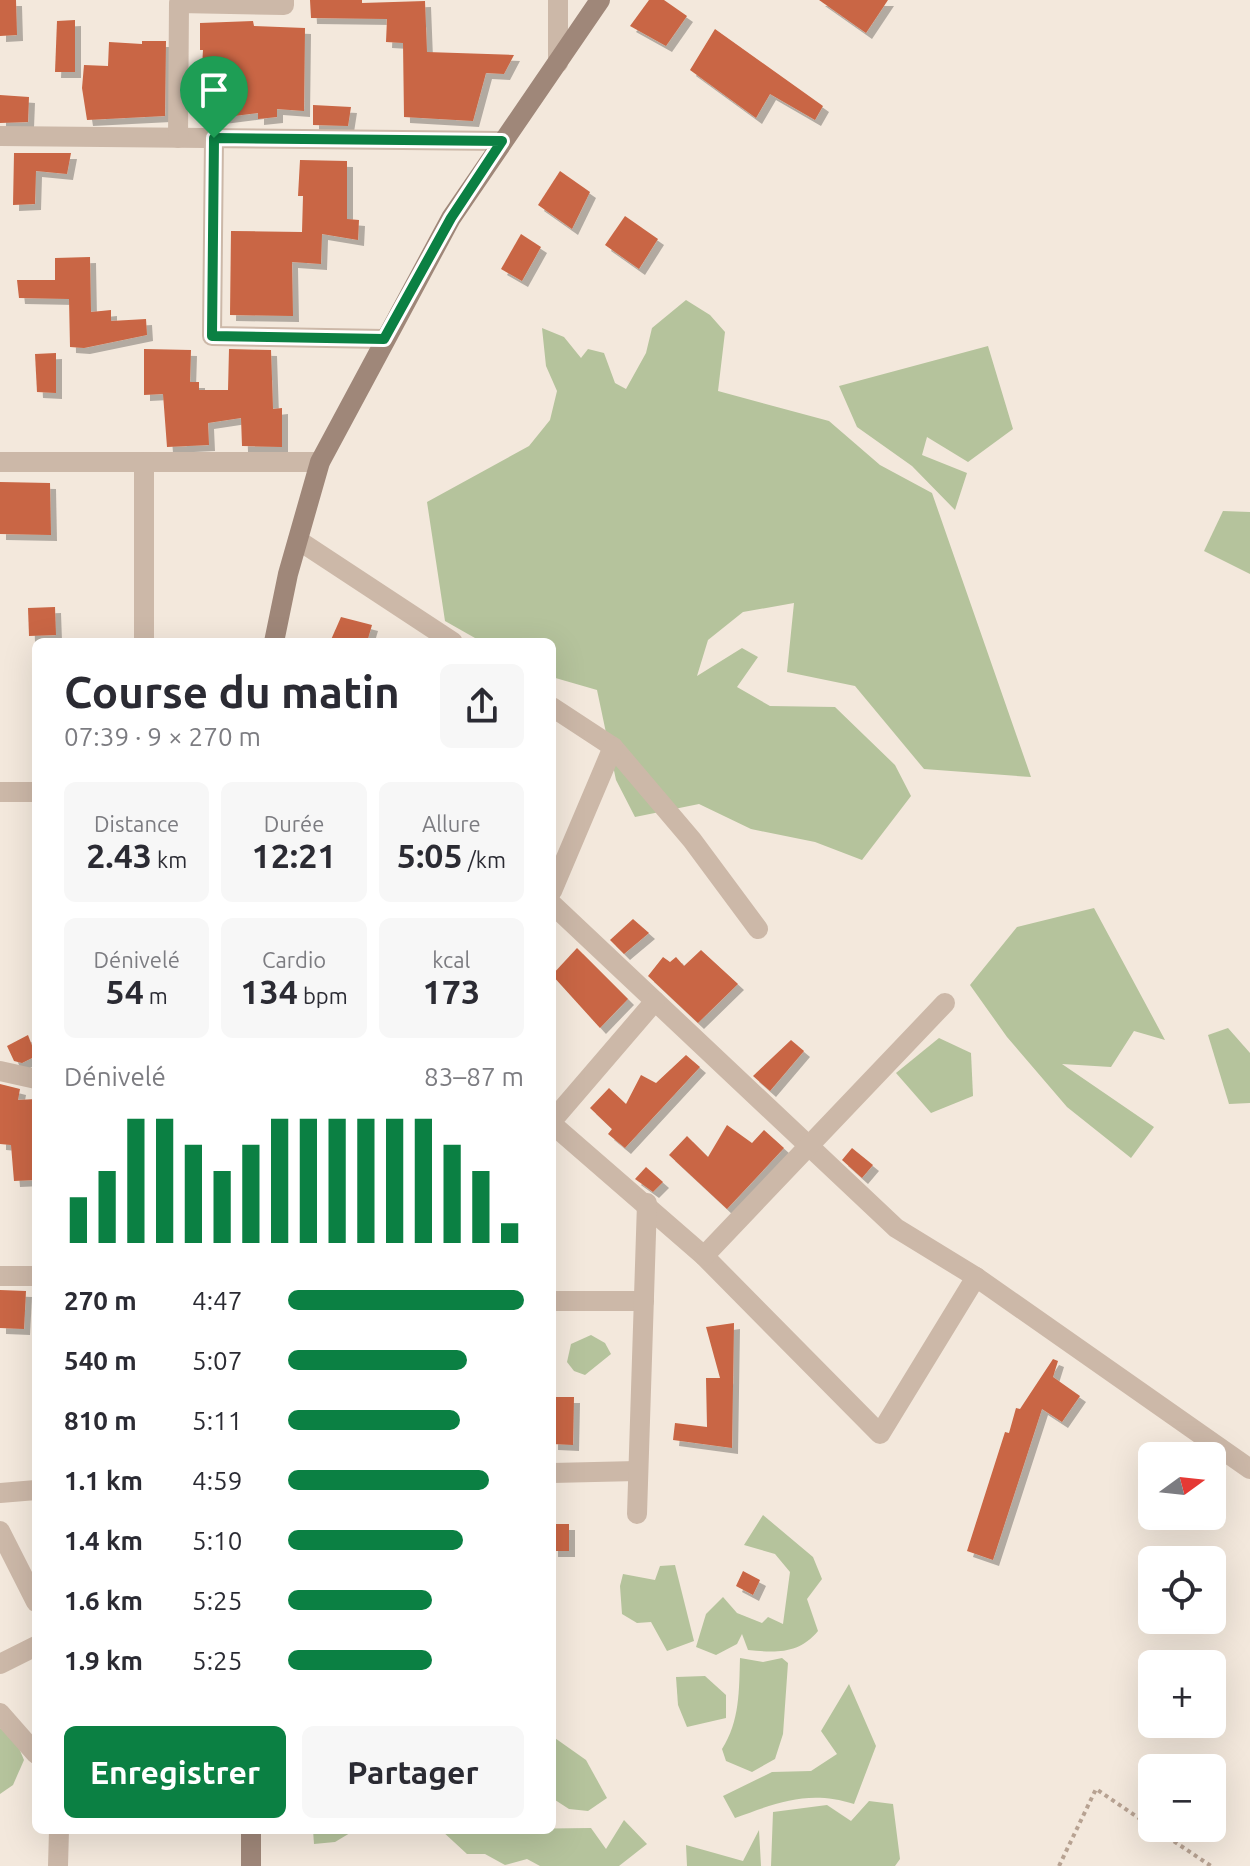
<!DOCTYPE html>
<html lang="fr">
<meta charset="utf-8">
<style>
:root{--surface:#fff;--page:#f7f7f7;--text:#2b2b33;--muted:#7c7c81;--accent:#0b8043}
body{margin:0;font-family:Ubuntu,sans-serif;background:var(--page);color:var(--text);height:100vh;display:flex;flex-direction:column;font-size:30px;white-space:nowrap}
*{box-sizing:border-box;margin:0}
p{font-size:26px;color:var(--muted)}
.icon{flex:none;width:44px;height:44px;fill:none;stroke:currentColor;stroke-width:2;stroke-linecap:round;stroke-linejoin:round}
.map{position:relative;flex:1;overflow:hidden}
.details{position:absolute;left:32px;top:638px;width:524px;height:1196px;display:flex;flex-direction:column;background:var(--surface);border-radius:12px;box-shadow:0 8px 32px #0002}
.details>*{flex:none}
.needle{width:52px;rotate:75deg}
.buttons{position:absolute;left:1138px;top:1442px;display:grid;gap:16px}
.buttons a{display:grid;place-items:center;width:88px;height:88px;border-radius:12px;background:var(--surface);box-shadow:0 8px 32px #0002;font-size:40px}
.pin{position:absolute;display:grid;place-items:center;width:68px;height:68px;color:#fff;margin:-82px -34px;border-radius:50% 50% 50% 0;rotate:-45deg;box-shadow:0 0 8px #0007}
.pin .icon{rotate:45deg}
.round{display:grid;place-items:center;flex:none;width:84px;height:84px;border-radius:12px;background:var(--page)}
.overview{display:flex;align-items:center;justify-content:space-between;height:136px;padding:0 32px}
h1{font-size:44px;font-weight:700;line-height:60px}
.figures{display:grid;grid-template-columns:repeat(3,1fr);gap:12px;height:136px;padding:8px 32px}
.figures div{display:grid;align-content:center;border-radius:12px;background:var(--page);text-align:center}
.figures b{font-size:34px;font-weight:700}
.figures small{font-size:22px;font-weight:400}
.figures p{font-size:22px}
.chart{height:224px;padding:16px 32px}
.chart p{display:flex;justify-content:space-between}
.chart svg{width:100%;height:144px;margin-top:8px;stroke:var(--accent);stroke-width:6}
.button{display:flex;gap:16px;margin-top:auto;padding:16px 32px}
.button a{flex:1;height:92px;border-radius:12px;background:var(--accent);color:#fff;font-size:32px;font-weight:700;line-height:92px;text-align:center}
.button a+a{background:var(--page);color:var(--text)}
ul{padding:0 32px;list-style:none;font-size:26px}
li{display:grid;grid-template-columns:128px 96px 1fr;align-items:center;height:60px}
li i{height:20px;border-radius:10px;background:var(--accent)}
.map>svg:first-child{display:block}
.green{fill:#b5c39c}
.building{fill:#c96644;filter:url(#shadow)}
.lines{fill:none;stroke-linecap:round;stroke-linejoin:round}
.path{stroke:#b7a292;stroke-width:4;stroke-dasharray:4 4;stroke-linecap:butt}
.street{stroke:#ccb8a8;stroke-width:20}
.secondary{stroke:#9f8779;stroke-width:20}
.route-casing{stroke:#fff;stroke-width:16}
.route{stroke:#0b8043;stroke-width:10}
</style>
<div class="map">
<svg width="1250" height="1866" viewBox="0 0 1250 1866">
<defs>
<filter id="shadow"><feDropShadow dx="6" dy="6" stdDeviation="0" flood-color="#0004"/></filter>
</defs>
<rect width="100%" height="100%" fill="#f3e8dc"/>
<g class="green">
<path d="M 686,300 L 710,315 L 725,332 L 718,391 L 829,421 L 880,465 L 932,493 L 1031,777 L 924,769 L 855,686 L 787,672 L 794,603 L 743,612 L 708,640 L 697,676 L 742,648 L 758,657 L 737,687 L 770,706 L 835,707 L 895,765 L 911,796 L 862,860 L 815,842 L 751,829 L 699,804 L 635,817 L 616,780 L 597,690 L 552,677 L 552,642 L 482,642 L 445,621 L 427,502 L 529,446 L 550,420 L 557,391 L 546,366 L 542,328 L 564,337 L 581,358 L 588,349 L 604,353 L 615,383 L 626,389 L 646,353 L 652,328 Z"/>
<path d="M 988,346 L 1013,429 L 968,462 L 927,437 L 922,455 L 967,473 L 955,510 L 912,466 L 857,427 L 839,386 Z"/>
<path d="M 1223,511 L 1250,512 L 1250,574 L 1204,551 Z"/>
<path d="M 1094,908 L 1165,1040 L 1134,1031 L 1111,1067 L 1062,1064 L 1154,1127 L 1131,1158 L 1067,1107 L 1007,1037 L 970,985 L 1017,927 Z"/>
<path d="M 1228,1028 L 1250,1053 L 1250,1103 L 1229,1104 L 1208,1035 Z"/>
<path d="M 939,1038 L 971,1053 L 973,1096 L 931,1113 L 896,1073 Z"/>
<path d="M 591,1335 L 605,1343 L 611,1354 L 585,1375 L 574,1371 L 567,1362 L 571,1344 Z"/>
<path d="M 763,1515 L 813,1557 L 822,1579 L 807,1599 L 818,1631 C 799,1654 776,1653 748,1650 L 742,1634 L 737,1644 L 716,1655 L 696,1647 L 706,1614 L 723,1597 L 737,1613 L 762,1623 L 768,1617 L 783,1624 L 790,1572 L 775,1554 L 744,1545 Z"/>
<path d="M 675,1565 L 694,1641 L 667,1651 L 651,1622 L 637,1623 L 622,1614 L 620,1586 L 623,1574 L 655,1580 L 660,1566 Z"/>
<path d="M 740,1658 L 763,1662 L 782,1658 L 788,1663 L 783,1734 L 775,1759 L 752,1772 L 726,1761 L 722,1749 C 740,1721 739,1690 740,1658 Z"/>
<path d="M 705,1676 L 726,1695 L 726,1718 L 687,1727 L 678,1705 L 676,1677 Z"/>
<path d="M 849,1684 L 876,1746 L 854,1804 C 809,1790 779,1802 735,1818 L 723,1796 L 772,1772 L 811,1771 L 837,1754 L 821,1731 Z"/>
<path d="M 0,1728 L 13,1734 L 24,1760 L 13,1785 L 0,1794 Z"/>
<path d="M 552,1736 L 586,1760 L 607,1798 L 588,1811 L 569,1809 L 552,1798 Z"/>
<path d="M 869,1801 L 893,1804 L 900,1859 L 895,1866 L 771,1866 L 773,1812 L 827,1805 L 851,1821 Z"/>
<path d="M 624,1820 L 647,1844 L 619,1866 L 540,1866 L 527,1859 L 505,1865 L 485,1854 L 467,1854 L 441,1830 L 591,1828 L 606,1849 Z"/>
<path d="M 313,1830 L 355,1830 L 335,1842 L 314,1844 Z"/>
<path d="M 759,1830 L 761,1866 L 687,1866 L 686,1845 L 743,1861 Z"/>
</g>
<g class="building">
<path d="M 0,0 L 16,0 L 17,35 L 0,36 Z"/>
<path d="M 310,0 L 362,0 L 362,3 L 425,1 L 427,52 L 514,55 L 504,74 L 486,73 L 473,121 L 404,117 L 403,43 L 386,42 L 387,19 L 311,18 Z"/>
<path d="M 649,0 L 664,0 L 687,16 L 666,46 L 630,26 Z"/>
<path d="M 819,0 L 888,0 L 866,33 Z"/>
<path d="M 75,20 L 75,72 L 55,72 L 57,21 Z"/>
<path d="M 253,21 L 254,26 L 305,28 L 304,111 L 277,109 L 277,117 L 258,119 L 258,113 L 211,119 L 211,114 L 199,114 L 203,50 L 200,50 L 200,23 Z"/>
<path d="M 715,29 L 823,106 L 815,120 L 770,94 L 756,118 L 690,70 Z"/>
<path d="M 142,41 L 166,41 L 165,116 L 87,120 L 82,88 L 84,65 L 108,66 L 109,42 L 142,44 Z"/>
<path d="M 0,95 L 29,97 L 28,122 L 0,123 Z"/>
<path d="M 313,105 L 351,107 L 348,126 L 313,125 Z"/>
<path d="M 14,153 L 71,153 L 67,174 L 36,171 L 35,204 L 13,205 Z"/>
<path d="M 300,160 L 347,161 L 347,219 L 359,220 L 358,240 L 322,234 L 321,264 L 292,262 L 293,316 L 230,315 L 231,231 L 302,232 L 303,196 L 298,196 Z"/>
<path d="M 560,171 L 590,192 L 572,229 L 538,205 Z"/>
<path d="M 625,216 L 658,239 L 639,269 L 605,245 Z"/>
<path d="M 521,234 L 541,247 L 522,281 L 501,269 Z"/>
<path d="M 90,257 L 91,312 L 111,310 L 111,321 L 146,319 L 147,335 L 84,348 L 70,347 L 69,299 L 19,298 L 17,280 L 55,280 L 55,258 Z"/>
<path d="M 144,349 L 191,350 L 190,382 L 199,382 L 199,390 L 228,390 L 229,349 L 271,350 L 273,409 L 282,408 L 282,447 L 242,446 L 241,418 L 208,423 L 209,445 L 167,447 L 163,394 L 144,395 Z"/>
<path d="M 56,353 L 56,393 L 37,392 L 35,354 Z"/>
<path d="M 0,482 L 50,483 L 51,535 L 0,534 Z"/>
<path d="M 55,607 L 56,635 L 29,636 L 28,608 Z"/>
<path d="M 341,617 L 372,625 L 367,642 L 330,642 Z"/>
<path d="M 633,919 L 649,933 L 624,954 L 610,940 Z"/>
<path d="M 577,948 L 628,999 L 600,1028 L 552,975 Z"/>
<path d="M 701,950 L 738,984 L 698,1023 L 648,976 L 663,957 L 670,962 L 676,957 L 684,966 Z"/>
<path d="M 28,1035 L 36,1056 L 22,1063 L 14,1061 L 7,1046 Z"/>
<path d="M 791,1040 L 804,1051 L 770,1091 L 753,1076 Z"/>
<path d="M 686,1055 L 700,1067 L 625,1148 L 608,1134 L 612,1129 L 590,1108 L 609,1088 L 626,1104 L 641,1075 L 656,1083 Z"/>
<path d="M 0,1084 L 20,1089 L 18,1100 L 36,1099 L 36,1180 L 14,1181 L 11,1145 L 0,1144 Z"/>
<path d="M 727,1125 L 752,1143 L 764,1130 L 784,1148 L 727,1209 L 669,1155 L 687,1136 L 708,1157 Z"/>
<path d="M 852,1148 L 873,1165 L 862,1178 L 842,1160 Z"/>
<path d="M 646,1167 L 663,1182 L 653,1192 L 635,1179 Z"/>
<path d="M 0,1290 L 26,1291 L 24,1329 L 0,1328 Z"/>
<path d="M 734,1323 L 732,1448 L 673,1440 L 675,1423 L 707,1427 L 706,1378 L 720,1378 L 706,1327 Z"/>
<path d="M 1053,1359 L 1058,1361 L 1053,1377 L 1080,1396 L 1062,1422 L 1042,1409 L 993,1560 L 967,1551 L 1005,1432 L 1009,1433 L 1016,1408 L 1020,1409 Z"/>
<path d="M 552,1397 L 574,1397 L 573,1445 L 552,1444 Z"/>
<rect x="552" y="1524" width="17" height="27"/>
<path d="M 743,1571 L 760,1580 L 753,1595 L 736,1586 Z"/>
</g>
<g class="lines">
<g class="path">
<path d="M 1154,1828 L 1211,1866"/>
<path d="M 1059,1866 L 1096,1789 L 1152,1827"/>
</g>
<g class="street">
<path d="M 558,63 L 558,0"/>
<path d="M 0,136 L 502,141"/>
<path d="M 178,138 L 179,3 L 284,5 L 284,0"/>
<path d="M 214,138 L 212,336 L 384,339"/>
<path d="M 0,462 L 320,462"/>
<path d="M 298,540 L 453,642"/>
<path d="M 144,642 L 144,462"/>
<path d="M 552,707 L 613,747 L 692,840 L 758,929"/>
<path d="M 0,792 L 36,792"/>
<path d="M 552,891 L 613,747"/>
<path d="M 552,904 L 896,1228 L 976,1277"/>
<path d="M 0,1071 L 36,1079"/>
<path d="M 552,1121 L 655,1001"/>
<path d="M 552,1124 L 704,1256 L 880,1434 L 976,1277 L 1250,1469"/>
<path d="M 704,1256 L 945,1003"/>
<path d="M 0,1276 L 36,1276"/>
<path d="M 552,1301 L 644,1301"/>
<path d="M 552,1473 L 637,1471"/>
<path d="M 0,1493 L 36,1490"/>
<path d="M 637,1514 L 647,1203"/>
<path d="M 0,1531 L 36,1602"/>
<path d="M 0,1664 L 36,1646"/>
<path d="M 0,1713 L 36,1754"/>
<path d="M 58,1866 L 59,1830"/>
</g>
<g class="secondary">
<path d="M 274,642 L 288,574 L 320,462 L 451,218 L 600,0"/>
<path d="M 251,1866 L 251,1830"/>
</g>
</g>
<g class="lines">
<defs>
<path id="route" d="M 214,138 L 502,141 L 451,218 L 384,339 L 212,336 Z"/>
</defs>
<use href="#route" class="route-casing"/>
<use href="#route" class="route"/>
</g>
</svg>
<div class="buttons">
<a><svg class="needle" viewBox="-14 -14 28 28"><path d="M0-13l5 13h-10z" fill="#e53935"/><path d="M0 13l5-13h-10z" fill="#7c7c81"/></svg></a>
<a><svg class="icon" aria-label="locate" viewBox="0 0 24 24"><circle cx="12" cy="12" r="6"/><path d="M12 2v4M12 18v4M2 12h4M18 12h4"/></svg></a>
<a>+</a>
<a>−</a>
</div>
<div class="pin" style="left:214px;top:138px;background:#1e9e55"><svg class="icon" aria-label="arrive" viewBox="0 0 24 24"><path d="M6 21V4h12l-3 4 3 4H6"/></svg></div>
<section class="details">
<div class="overview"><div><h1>Course du matin</h1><p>07:39 · 9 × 270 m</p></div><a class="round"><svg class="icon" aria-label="share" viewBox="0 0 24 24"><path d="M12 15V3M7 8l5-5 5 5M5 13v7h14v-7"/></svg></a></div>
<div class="figures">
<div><p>Distance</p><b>2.43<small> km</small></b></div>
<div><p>Durée</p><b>12:21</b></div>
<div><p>Allure</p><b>5:05<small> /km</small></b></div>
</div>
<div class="figures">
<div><p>Dénivelé</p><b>54<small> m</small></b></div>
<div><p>Cardio</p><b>134<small> bpm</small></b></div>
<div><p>kcal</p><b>173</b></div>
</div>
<div class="chart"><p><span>Dénivelé</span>83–87 m</p>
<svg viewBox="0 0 160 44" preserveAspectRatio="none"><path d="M5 44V30M15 44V22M25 44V6M35 44V6M45 44V14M55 44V22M65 44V14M75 44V6M85 44V6M95 44V6M105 44V6M115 44V6M125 44V6M135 44V14M145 44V22M155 44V38"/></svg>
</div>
<ul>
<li><b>270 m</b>4:47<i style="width:100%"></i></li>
<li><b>540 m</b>5:07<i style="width:76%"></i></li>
<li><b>810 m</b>5:11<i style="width:73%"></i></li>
<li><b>1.1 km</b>4:59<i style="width:85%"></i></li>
<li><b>1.4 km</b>5:10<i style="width:74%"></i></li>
<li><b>1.6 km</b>5:25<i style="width:61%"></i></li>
<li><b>1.9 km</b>5:25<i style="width:61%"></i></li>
</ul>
<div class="button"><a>Enregistrer</a><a>Partager</a></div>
</section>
</div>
